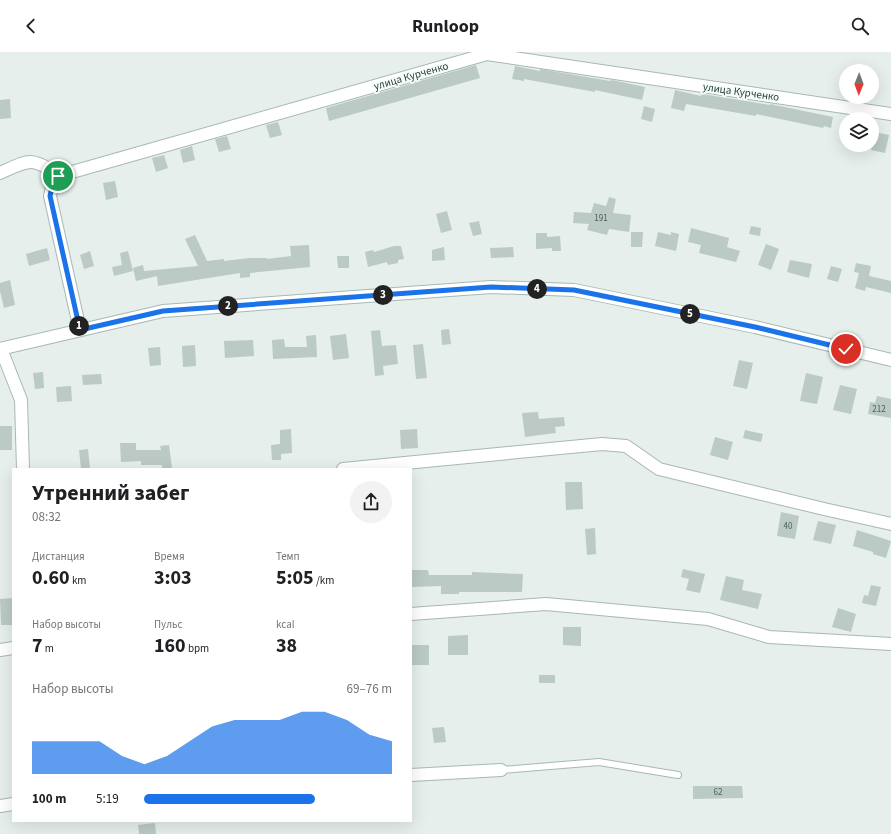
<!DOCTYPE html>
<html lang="ru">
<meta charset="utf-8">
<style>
:root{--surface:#fff;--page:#f2f2f2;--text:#202124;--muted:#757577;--accent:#1a73e8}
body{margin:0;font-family:"Source Sans 3",sans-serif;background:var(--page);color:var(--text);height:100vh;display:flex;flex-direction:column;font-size:15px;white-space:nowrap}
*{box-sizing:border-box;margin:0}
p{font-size:13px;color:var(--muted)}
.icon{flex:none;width:22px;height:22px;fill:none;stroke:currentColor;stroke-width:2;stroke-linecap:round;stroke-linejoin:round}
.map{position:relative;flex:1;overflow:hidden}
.sheet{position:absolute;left:12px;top:416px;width:400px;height:354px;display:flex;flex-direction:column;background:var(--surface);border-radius:0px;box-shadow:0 4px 16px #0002}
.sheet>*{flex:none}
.needle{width:26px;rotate:181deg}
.buttons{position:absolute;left:839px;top:12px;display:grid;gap:8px}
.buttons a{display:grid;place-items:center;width:40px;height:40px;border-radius:50%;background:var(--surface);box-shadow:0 4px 16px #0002;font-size:20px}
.pin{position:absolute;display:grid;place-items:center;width:34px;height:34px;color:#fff;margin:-17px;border:2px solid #fff;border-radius:50%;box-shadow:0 1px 4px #0007}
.km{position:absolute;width:20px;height:20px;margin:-10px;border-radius:50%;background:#222;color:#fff;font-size:11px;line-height:20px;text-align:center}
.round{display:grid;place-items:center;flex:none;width:42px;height:42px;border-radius:21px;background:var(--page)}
.summary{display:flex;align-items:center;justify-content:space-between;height:68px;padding:0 20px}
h1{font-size:22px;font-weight:700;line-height:30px}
.figures{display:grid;grid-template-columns:repeat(3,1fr);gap:6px;height:68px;padding:4px 20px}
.figures div{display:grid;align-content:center}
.figures b{font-size:20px;font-weight:700}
.figures small{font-size:11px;font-weight:400}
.figures p{font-size:11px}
.chart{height:112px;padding:8px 20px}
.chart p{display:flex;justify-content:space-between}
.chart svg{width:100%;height:72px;margin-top:4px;fill:var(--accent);opacity:.7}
ul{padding:0 20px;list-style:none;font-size:13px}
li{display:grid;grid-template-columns:64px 48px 1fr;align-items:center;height:30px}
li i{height:10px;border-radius:5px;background:var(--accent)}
header{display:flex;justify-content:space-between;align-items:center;height:52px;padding:0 20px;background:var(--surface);font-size:18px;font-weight:700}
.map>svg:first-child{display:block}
.building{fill:#bbcac4}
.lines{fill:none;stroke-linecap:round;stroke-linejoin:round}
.lane-casing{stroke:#a8b8b2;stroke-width:8}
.street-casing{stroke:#a8b8b2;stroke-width:14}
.lane{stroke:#fff;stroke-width:6}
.street{stroke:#fff;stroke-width:12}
.route-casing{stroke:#fff;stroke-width:8}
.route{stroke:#1a73e8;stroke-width:5}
.labels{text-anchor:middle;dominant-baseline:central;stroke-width:4;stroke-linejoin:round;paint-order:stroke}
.number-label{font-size:9px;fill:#4a645c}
.street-label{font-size:11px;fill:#24423a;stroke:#f7fbf9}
</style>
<header><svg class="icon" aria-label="back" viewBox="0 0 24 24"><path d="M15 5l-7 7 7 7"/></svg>Runloop<svg class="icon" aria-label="search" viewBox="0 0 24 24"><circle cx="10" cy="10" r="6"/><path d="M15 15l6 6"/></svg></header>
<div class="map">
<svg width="891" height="782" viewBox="0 0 891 782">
<rect width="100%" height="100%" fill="#e6efeb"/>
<g class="building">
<path d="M 476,13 L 480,26 L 329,69 L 326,56 Z"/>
<path d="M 515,14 L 540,19 L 540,17 L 610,29 L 612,28 L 645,35 L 642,48 L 595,38 L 595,40 L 524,27 L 524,29 L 512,27 Z"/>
<path d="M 675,38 L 701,44 L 702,42 L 770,53 L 770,52 L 833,65 L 831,76 L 824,74 L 823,76 L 756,62 L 756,64 L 686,52 L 684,59 L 671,56 Z"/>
<path d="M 10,47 L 11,66 L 0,67 L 0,48 Z"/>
<path d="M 644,54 L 655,57 L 652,70 L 641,67 Z"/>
<path d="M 278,70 L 282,83 L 270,86 L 266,73 Z"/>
<path d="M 875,80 L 889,83 L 885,101 L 871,98 Z"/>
<path d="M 227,84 L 231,97 L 219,100 L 215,87 Z"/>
<path d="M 192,94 L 195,108 L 183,111 L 180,98 Z"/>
<path d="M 164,103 L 168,116 L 156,120 L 152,106 Z"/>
<path d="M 115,129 L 118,145 L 106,148 L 103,131 Z"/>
<path d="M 609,145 L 616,147 L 613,161 L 631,163 L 629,180 L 609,177 L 607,183 L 587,178 L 589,172 L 573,171 L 574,160 L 591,161 L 594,151 L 606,154 Z"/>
<path d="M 447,159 L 452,178 L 441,181 L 436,162 Z"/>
<path d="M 479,169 L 482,182 L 473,184 L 469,171 Z"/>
<path d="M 751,174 L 761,176 L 760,184 L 749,182 Z"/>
<path d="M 691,176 L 729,186 L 727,195 L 740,199 L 736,210 L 699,201 L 701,193 L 688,190 Z"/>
<path d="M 631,180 L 643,180 L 642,195 L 631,195 Z"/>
<path d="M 658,180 L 671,183 L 671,180 L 679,182 L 676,199 L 655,194 Z"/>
<path d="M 536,181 L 547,181 L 547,185 L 560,184 L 561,199 L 552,199 L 552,196 L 536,197 Z"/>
<path d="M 195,183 L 207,209 L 224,207 L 224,209 L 249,206 L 267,206 L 267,207 L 291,204 L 290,194 L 309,193 L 310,215 L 250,221 L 250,225 L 240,226 L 240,221 L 158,234 L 157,224 L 136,229 L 133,216 L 143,213 L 144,219 L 198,214 L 185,187 Z"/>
<path d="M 766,192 L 779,197 L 771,218 L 758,213 Z"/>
<path d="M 394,194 L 401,194 L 404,207 L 398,208 L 398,211 L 388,213 L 387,210 L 368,215 L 365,200 L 373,198 L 374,200 Z"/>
<path d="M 444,195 L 445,208 L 432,209 L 432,198 Z"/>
<path d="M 513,195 L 514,205 L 491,206 L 490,196 Z"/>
<path d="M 47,196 L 50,208 L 29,214 L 26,202 Z"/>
<path d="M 90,199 L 94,214 L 84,217 L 80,203 Z"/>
<path d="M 128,199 L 133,219 L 114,224 L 112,215 L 122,213 L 120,201 Z"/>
<path d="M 337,204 L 349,204 L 349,216 L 338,216 Z"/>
<path d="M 790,208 L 812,212 L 809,226 L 787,220 Z"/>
<path d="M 856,211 L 871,214 L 869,224 L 891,229 L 891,241 L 866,235 L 865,239 L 855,236 L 859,221 L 854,220 Z"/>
<path d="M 831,214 L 842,217 L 838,230 L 827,227 Z"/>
<path d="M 10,228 L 15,253 L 4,256 L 0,239 L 0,231 Z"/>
<path d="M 449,277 L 451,292 L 442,293 L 441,278 Z"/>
<path d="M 380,278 L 382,294 L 396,293 L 398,312 L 383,314 L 384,323 L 375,324 L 371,279 Z"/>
<path d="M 346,282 L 349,306 L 333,308 L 330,284 Z"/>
<path d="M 316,283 L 317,305 L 273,307 L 272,288 L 284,287 L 285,295 L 307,295 L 306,284 Z"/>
<path d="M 253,288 L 254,304 L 225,306 L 224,289 Z"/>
<path d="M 423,292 L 427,326 L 416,327 L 413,293 Z"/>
<path d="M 195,293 L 196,314 L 183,315 L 182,294 Z"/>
<path d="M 160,295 L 161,313 L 150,314 L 148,296 Z"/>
<path d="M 739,308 L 753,311 L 747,337 L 733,334 Z"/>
<path d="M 43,320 L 44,336 L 35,337 L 33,321 Z"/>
<path d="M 806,321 L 823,325 L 817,352 L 800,349 Z"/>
<path d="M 101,322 L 102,332 L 83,333 L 82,323 Z"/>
<path d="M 840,333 L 857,337 L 851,362 L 833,358 Z"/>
<path d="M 71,334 L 72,349 L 57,350 L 56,335 Z"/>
<path d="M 877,344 L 891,347 L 891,366 L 868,362 L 870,350 L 875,351 Z"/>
<path d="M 538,360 L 539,367 L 564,365 L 565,374 L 555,375 L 556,381 L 525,385 L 522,361 Z"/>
<rect x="0" y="374" width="12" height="24"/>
<path d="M 291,377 L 292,401 L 281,402 L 281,408 L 272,408 L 271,393 L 280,392 L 280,378 Z"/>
<path d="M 417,377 L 418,396 L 401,397 L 400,378 Z"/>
<path d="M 745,378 L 763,382 L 761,390 L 743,386 Z"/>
<path d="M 715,385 L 733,390 L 728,408 L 710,403 Z"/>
<path d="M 120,391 L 136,391 L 136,398 L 161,398 L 160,394 L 169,393 L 172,416 L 162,417 L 162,413 L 141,413 L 141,409 L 121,410 Z"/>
<path d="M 88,397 L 90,417 L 81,417 L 79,398 Z"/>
<path d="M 565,430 L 582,430 L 583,457 L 566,458 Z"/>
<path d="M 781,460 L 799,464 L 795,487 L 777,484 Z"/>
<path d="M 818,469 L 836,473 L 831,492 L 813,488 Z"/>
<path d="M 595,476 L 596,502 L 587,503 L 585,477 Z"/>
<path d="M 857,478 L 891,489 L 886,506 L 873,502 L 873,500 L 853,494 Z"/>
<path d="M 683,517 L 705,522 L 700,541 L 686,538 L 689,527 L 681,525 Z"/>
<path d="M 411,518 L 428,518 L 429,523 L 472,523 L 472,520 L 523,522 L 522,540 L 459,540 L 459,542 L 441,542 L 441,534 L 411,535 Z"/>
<path d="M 726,524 L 744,528 L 742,538 L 762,542 L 758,557 L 720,548 Z"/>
<path d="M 871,533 L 881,535 L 876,554 L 862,551 L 864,543 L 868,544 Z"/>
<path d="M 13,546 L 13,573 L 1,573 L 0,547 Z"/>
<path d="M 838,556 L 856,562 L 851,580 L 832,575 Z"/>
<path d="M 563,575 L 581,575 L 581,594 L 563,593 Z"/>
<path d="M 468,583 L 468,603 L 448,603 L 448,584 Z"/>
<rect x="411" y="593" width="18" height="20"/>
<rect x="539" y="623" width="16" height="8"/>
<path d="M 444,675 L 446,690 L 434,691 L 432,676 Z"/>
<path d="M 693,734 L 742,734 L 743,746 L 693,747 Z"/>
<path d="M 155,771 L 156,782 L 139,782 L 138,773 Z"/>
</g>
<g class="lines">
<defs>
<path id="lane" d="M 501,718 L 599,710 L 678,723"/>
<g id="street">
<path d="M 0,121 C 27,109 33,103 58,124"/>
<path d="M 58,124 L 487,2 L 891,62"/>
<path d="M 58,124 L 52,135 L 50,144 L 80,278"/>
<path d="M 0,297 L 163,259 L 491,235 L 574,238 L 755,275 L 891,308"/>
<path d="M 1,297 L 21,348 L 23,417"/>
<path d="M 343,417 L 602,392 L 626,394 L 659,417 L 824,457 L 891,472"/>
<path d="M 411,562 L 546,552 L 708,567 L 769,585 L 891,592"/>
<path d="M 0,598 L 13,596"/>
<path d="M 411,723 L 501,718"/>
<path d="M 0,754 L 13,752"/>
</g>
</defs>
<use href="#lane" class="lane-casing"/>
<use href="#street" class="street-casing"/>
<use href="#lane" class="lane"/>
<use href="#street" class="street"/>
</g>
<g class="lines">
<defs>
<path id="route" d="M 58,124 L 52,135 L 50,144 L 80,278 L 163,259 L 491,235 L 574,238 L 755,275 L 846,297"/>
</defs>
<use href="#route" class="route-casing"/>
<use href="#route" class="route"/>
</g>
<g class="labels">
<g class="number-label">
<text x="601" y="166">191</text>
<text x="879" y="357">212</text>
<text x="788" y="474">40</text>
<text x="718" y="740">62</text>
</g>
<g class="street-label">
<text transform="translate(411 24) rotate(-16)">улица Курченко</text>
<text transform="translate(741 40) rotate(8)">улица Курченко</text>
</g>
</g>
</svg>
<div class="buttons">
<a><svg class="needle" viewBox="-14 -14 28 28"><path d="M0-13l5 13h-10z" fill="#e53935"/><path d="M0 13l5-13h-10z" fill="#757577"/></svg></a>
<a><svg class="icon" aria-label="layers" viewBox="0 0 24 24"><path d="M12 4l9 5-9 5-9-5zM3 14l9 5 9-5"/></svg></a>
</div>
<div class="pin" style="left:58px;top:124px;background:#1e9e55"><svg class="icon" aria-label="arrive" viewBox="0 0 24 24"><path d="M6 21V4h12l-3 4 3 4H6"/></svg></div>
<div class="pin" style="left:846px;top:297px;background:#d93025"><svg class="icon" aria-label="check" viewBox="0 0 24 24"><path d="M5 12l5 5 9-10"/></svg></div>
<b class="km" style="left:79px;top:274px">1</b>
<b class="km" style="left:228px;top:254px">2</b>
<b class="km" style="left:383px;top:243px">3</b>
<b class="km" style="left:537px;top:237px">4</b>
<b class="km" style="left:690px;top:262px">5</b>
<section class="sheet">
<div class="summary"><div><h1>Утренний забег</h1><p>08:32</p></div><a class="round"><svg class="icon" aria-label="share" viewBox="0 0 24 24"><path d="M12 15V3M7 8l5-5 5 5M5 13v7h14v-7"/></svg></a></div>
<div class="figures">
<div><p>Дистанция</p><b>0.60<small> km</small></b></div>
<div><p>Время</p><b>3:03</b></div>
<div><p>Темп</p><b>5:05<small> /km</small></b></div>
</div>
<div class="figures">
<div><p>Набор высоты</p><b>7<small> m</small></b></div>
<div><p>Пульс</p><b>160<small> bpm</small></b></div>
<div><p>kcal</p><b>38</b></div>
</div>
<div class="chart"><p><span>Набор высоты</span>69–76 m</p>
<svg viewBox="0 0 160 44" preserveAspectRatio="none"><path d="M0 44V24L10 24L20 24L30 24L40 33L50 38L60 33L70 24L80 15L90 11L100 11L110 11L120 6L130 6L140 11L150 20L160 24V44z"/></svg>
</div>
<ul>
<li><b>100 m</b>5:19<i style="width:69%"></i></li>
</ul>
</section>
</div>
